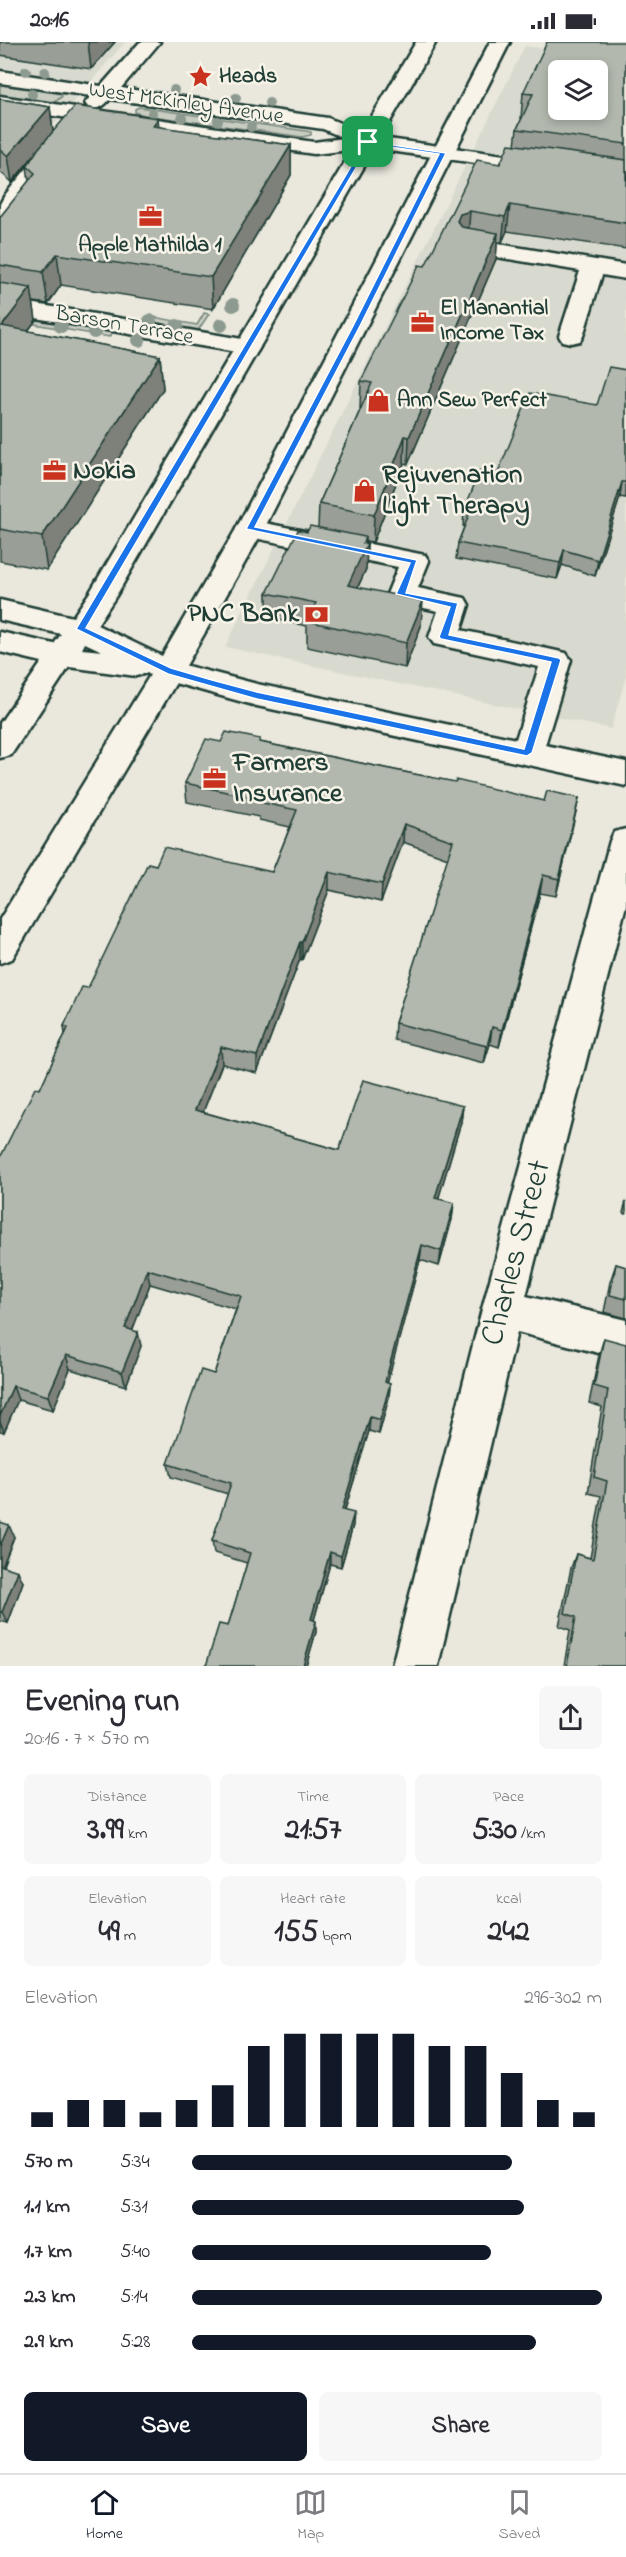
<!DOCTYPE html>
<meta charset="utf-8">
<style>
:root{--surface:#fff;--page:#f7f7f7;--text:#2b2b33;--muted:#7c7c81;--line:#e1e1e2;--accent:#111827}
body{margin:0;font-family:"Indie Flower",sans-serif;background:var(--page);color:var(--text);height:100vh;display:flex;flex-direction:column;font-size:22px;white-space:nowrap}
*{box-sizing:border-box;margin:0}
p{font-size:20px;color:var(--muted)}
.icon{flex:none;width:33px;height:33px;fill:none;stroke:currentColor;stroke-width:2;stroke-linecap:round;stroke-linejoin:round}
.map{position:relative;height:1624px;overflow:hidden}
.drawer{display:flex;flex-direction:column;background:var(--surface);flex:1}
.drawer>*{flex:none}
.controls{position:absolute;left:548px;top:18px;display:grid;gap:12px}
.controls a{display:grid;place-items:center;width:60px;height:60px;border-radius:9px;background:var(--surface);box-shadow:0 3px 9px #0003;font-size:30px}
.pin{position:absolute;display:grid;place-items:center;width:51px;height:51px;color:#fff;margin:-26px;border-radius:12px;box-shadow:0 3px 9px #0006}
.round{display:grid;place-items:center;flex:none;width:63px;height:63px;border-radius:9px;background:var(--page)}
.summary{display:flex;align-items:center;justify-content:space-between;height:102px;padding:0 24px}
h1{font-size:33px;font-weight:700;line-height:45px}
.figures{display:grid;grid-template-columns:repeat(3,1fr);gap:9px;height:102px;padding:6px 24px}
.figures div{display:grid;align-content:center;border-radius:9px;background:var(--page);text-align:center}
.figures b{font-size:30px;font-weight:700}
.figures small{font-size:16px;font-weight:400}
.figures p{font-size:16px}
.chart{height:168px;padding:12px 24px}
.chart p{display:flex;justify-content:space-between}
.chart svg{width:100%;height:108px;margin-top:6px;stroke:var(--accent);stroke-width:6}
.cta{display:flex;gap:12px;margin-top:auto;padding:12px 24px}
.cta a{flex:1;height:69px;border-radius:9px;background:var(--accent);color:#fff;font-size:24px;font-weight:700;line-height:69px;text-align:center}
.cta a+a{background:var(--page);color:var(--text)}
ul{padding:0 24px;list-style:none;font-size:20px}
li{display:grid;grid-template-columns:96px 72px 1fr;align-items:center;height:45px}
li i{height:15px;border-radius:8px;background:var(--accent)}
.status{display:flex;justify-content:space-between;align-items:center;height:42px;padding:0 30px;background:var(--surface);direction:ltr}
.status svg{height:16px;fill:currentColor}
.dock{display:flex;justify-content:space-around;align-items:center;height:84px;border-top:2px solid var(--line);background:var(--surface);font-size:16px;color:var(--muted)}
.dock a{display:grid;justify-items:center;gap:3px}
.dock .on{color:var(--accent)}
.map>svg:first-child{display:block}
.built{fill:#d9dacf;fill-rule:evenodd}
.green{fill:#c8ccc1;stroke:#74847a;stroke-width:1.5}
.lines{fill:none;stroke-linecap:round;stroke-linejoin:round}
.minor-casing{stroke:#1f3d34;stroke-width:5}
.major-casing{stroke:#1f3d34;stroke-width:5}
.minor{fill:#f7f3e8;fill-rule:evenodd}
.major{fill:#f7f3e8;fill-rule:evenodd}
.tree{fill:#8d9a8f}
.wall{fill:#999e96;stroke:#1f3d34;stroke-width:1.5}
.shaded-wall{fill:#7d817a;stroke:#1f3d34;stroke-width:1.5}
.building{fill:#b2b8ae;stroke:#1f3d34;stroke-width:1.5;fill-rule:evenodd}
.route{fill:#1a73e8;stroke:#fff;stroke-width:1.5;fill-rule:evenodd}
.labels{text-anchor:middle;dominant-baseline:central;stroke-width:5;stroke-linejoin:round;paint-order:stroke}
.far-poi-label{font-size:22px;font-weight:bold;fill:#1f3d34;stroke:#f7f3e8;text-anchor:start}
.far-street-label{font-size:22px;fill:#1f3d34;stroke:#f7f3e8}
.poi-label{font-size:27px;font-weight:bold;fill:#1f3d34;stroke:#f7f3e8;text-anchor:start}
.near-street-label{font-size:33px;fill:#1f3d34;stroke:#f7f3e8}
</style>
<div class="status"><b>20:16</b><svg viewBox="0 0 49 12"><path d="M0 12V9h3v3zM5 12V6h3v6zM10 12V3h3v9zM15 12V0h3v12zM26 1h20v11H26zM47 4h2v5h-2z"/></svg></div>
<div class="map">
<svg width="626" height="1624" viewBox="0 0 626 1624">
<rect width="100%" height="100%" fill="#eae8dd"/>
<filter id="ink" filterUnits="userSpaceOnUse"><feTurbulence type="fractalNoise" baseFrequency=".0167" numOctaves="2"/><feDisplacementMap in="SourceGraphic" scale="12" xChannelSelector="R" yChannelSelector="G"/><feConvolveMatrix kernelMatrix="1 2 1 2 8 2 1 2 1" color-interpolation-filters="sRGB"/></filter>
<g filter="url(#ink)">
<g class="built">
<path d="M 0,0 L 125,0 L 30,111 L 0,107 Z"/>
<path d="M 525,4 L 626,18 L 626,634 L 611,687 L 225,605 ZM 558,28 L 597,28 L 597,68 L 558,68 Z"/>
</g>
<g class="green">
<path d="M 0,41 L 54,48 L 62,54 C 54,67 15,57 0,55 Z"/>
<path d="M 139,65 L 306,89 L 311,90 L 311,93 L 302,95 L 144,73 L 135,70 L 135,67 Z"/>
<path d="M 0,270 L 113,290 L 109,295 L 0,276 Z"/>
<path d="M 204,271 L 209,272 L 197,290 L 143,281 L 148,274 L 197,283 Z"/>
</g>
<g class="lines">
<defs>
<g id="minor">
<path d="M 140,0 L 160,0 L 121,46 L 328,76 L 374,95 L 626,130 L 626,142 L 368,106 L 314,112 L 0,66 L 0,54 L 314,100 L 344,96 L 323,87 L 110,57 C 103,65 99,68 88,65 L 85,61 L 91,54 L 0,41 L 0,29 L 101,44 Z"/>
<path d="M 56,97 L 63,99 L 66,103 L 26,155 L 8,187 L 0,189 L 0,162 L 5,153 L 49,99 Z"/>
<path d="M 468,197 L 626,223 L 626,237 L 602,233 L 583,294 L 580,299 L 571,301 L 562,299 L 559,294 L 580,229 L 460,209 L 457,204 L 460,199 Z"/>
<path d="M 0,256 L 248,298 L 257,300 L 260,305 L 257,310 L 248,312 L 0,270 Z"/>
<path d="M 250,478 L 425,513 L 429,519 L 418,546 L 465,556 L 469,563 L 461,588 L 566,611 L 571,618 L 545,703 L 626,720 L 626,744 L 257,664 L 157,636 L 153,629 L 157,622 L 168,619 L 257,642 L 516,697 L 539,625 L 434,602 L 429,595 L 438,569 L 391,559 L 387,552 L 398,525 L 240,493 L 236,487 L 240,481 Z"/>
<path d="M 626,787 L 626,863 L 526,1254 L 626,1278 L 626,1318 L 517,1290 L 438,1624 L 392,1624 L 482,1267 L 610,799 L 614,790 Z"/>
</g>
<path id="major" d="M 416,0 L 436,0 L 116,554 L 97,583 L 162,614 L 236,487 L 490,0 L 510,0 L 264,487 L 183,629 L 12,917 L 0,921 L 0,877 L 150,633 L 147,631 L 136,634 L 69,625 L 11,713 L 0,716 L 0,681 L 42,620 L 0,610 L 0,590 L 54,602 L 61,592 L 0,578 L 0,558 L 73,575 L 90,550 ZM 85,601 L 102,609 L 82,607 Z"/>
</defs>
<use href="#minor" class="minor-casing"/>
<use href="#major" class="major-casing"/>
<use href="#minor" class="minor"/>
<use href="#major" class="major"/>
</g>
<g class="tree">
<circle cx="26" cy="29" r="5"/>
<circle cx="45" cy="30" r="5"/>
<circle cx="174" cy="48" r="5"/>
<circle cx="32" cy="52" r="5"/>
<circle cx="236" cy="56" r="5"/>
<circle cx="269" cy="61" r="5"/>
<circle cx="152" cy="71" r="5"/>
<circle cx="182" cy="76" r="5"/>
<circle cx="218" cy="79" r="5"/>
<circle cx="251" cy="85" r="5"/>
<circle cx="233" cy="263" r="7"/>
<circle cx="150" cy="279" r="7"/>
<circle cx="221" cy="283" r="7"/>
<circle cx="61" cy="284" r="7"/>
<circle cx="177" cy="284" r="7"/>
<circle cx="94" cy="290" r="7"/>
<circle cx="139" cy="298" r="7"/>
</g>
<g class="wall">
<path d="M 0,0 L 115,0 L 91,27 L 0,13 Z"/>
<path d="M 626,0 L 626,207 L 507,189 L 502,200 L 497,200 L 496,217 L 408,422 L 404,421 L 373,500 L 365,499 L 365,502 L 367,502 L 366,527 L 358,545 L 421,584 L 405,626 L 307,605 L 307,584 L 267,576 L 267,551 L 307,490 L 318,486 L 319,462 L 361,366 L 360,366 L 361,339 L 425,224 L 515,103 L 517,87 L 522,76 L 521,76 L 523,51 Z"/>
<path d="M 0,57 L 50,65 L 53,90 L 159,85 L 291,103 L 291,133 L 213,267 L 61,243 L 48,262 L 33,260 L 36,278 L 28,289 L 160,314 L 163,347 L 47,528 L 0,519 L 0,175 L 29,140 L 27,124 L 34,113 L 12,140 L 0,130 Z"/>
<path d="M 626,328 L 626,456 L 620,455 L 595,534 L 562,523 L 557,537 L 456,517 L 458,501 L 464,485 L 463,484 L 464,469 L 498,431 L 597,363 Z"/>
<path d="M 260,697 L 260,700 L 544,759 L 579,756 L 556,854 L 540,851 L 499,1005 L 490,1002 L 484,1021 L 394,998 L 395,981 L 448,816 L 403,800 L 381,860 L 329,848 L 302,918 L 300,917 L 257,1031 L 222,1022 L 203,1070 L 339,1108 L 463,1064 L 461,1080 L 438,1157 L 454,1161 L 452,1177 L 439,1224 L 420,1218 L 387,1341 L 390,1342 L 389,1355 L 379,1392 L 369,1389 L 345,1468 L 353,1483 L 341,1525 L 330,1522 L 314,1578 L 316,1590 L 306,1624 L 206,1624 L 228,1584 L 247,1521 L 214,1511 L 212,1499 L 228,1452 L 171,1435 L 168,1422 L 214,1332 L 236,1267 L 150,1242 L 132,1288 L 141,1304 L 126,1344 L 70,1327 L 53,1368 L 18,1358 L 4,1390 L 0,1389 L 0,1116 L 40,1047 L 65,992 L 64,984 L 88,946 L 156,823 L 272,830 L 290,785 L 259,778 L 259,775 L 187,760 L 185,741 L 221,700 Z"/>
<path d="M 626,1159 L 626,1172 L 623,1171 Z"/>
<path d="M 616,1222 L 626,1225 L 626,1276 L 604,1270 L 610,1240 Z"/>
<path d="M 604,1296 L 626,1624 L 564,1624 L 570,1588 L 559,1584 L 571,1526 L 576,1512 L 590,1516 L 601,1454 L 588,1451 L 602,1365 L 589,1361 L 599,1313 Z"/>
<path d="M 0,1480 L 14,1495 L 3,1524 L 23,1540 L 8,1581 L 0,1579 Z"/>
</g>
<g class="shaded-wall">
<path d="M 88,0 L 115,0 L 91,27 Z"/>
<path d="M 50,65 L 53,90 L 12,140 L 8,114 Z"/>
<path d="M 158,76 L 161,107 L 153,84 Z"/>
<path d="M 291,103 L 291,133 L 213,267 L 211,235 Z"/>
<path d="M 510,163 L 507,189 L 502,200 L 505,175 Z"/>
<path d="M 470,169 L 468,195 L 457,179 L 460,172 Z"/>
<path d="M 498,191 L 496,217 L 408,422 L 409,395 Z"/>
<path d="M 57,212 L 61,243 L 48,262 L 43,230 Z"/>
<path d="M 31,246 L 36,278 L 7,316 L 2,284 Z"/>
<path d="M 160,314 L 163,347 L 47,528 L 42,495 Z"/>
<path d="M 405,394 L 404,421 L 373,500 L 374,473 Z"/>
<path d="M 622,440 L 620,455 L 595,534 L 598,518 Z"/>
<path d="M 365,495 L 365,507 L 367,502 L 366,527 L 347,568 L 348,543 Z"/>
<path d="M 564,508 L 562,523 L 557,537 L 560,521 Z"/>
<path d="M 423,559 L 421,584 L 405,626 L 406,601 Z"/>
<path d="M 579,756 L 575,774 L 556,854 L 559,837 Z"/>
<path d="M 404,782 L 403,800 L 381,860 L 382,842 Z"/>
<path d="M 329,830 L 329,848 L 302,918 L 302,900 Z"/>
<path d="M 543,833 L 540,851 L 499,1005 L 502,988 Z"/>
<path d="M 300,900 L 300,917 L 257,1031 L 257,1014 Z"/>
<path d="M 492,985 L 490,1002 L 484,1021 L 487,1004 Z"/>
<path d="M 221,1005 L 222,1022 L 197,1085 L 195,1068 Z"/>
<path d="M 463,1064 L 461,1080 L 434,1172 L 435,1156 Z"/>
<path d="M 454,1161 L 452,1177 L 439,1224 L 441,1209 Z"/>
<path d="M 422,1203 L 420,1218 L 384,1354 L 385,1340 Z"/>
<path d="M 147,1227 L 150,1242 L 128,1300 L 125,1286 Z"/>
<path d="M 138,1290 L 141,1304 L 126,1344 L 122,1330 Z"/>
<path d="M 66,1313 L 70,1327 L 53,1368 L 48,1354 Z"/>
<path d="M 390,1342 L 389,1355 L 379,1392 L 380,1378 Z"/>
<path d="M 13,1344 L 18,1358 L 4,1390 L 0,1379 L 0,1374 Z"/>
<path d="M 370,1375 L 369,1389 L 341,1480 L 342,1468 Z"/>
<path d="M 354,1471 L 353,1483 L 341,1525 L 341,1514 Z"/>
<path d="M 9,1483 L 14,1495 L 0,1530 L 0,1504 Z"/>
<path d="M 330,1510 L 330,1522 L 311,1588 L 311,1577 Z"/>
<path d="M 18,1529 L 23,1540 L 8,1581 L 2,1570 Z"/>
<path d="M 316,1579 L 316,1590 L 306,1624 L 303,1624 Z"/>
</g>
<g class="building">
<path d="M 547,0 L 626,0 L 626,102 L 517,87 L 533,52 L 523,51 ZM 558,28 L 597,28 L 597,68 L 558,68 Z"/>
<path d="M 0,57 L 50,65 L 8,114 L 0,107 Z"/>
<path d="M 75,64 L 158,76 L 153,84 L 291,103 L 211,235 L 57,212 L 43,230 L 0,223 L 0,175 L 35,131 L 27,124 L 38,107 Z"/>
<path d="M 509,102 L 626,118 L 626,181 L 510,163 L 505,175 L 470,169 L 460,172 L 457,179 L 462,185 L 498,191 L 409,395 L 405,394 L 374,473 L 319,462 L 372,341 L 361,339 L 419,223 L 425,224 L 477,118 L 500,122 Z"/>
<path d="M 0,241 L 31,246 L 2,284 L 160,314 L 42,495 L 0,487 Z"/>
<path d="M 609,325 L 626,328 L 626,440 L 622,440 L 598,518 L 564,508 L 560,521 L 458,501 L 470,470 L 464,469 L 480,428 L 498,431 L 530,351 L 597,363 Z"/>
<path d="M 310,484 L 365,495 L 363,501 L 367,502 L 348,543 L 423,559 L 406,601 L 307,579 L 316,561 L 267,551 L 298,488 L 307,490 Z"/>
<path d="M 226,690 L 260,697 L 259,700 L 409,731 L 455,740 L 456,738 L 544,759 L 547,749 L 579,756 L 559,837 L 543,833 L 502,988 L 492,985 L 487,1004 L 395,981 L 453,799 L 404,782 L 382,842 L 329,830 L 302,900 L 300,900 L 257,1014 L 221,1005 L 195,1068 L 339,1108 L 363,1038 L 463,1064 L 435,1156 L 454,1161 L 441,1209 L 422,1203 L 385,1340 L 390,1342 L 380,1378 L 370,1375 L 342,1468 L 354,1471 L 341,1514 L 330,1510 L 311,1577 L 316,1579 L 303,1624 L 206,1624 L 219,1582 L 228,1584 L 250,1511 L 212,1499 L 231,1441 L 168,1422 L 201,1328 L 214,1332 L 241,1254 L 147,1227 L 125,1286 L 138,1290 L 122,1330 L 66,1313 L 48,1354 L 13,1344 L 0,1374 L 0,1116 L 35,1046 L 40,1047 L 68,986 L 64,984 L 82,945 L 88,946 L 148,821 L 156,823 L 164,805 L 272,830 L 297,768 L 258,760 L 259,757 L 185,741 L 206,697 L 221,700 Z"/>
<path d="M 616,1222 L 626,1225 L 626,1257 L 610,1253 Z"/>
<path d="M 604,1296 L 626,1302 L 626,1624 L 567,1624 L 576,1575 L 565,1571 L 576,1512 L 593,1517 L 607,1439 L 594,1435 L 608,1348 L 594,1344 Z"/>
<path d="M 0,1480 L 9,1483 L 0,1504 Z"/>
<path d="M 0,1523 L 18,1529 L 2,1570 L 0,1570 Z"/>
</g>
</g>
<path class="route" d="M 366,99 L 446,111 L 360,284 L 255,485 L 417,518 L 406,551 L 458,561 L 449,593 L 559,616 L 561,618 L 532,711 L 527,714 L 257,657 L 168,632 L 76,587 ZM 370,102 L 439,112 L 353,284 L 246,487 L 410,521 L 396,552 L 450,565 L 439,595 L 441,597 L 551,620 L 524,707 L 257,650 L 212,638 L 171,626 L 86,586 Z"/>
<defs>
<symbol id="sight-bare" viewBox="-9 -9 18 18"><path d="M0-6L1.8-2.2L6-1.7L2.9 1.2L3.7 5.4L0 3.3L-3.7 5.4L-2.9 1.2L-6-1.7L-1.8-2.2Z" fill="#c8321e" stroke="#f7f3e8" stroke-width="2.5" paint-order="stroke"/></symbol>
<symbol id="office-bare" viewBox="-9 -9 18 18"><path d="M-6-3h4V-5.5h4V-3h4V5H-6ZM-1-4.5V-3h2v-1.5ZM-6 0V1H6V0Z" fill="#c8321e" stroke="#f7f3e8" stroke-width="2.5" paint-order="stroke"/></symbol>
<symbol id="shop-bare" viewBox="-9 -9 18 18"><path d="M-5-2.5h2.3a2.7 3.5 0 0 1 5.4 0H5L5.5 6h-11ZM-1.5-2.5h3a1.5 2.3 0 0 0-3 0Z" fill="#c8321e" stroke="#f7f3e8" stroke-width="2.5" paint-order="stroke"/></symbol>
<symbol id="bank-bare" viewBox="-9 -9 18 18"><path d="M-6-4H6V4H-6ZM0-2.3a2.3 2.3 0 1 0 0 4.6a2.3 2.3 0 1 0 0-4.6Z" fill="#c8321e" stroke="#f7f3e8" stroke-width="2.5" paint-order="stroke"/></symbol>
</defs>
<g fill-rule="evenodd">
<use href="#sight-bare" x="184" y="18" width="33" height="33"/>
<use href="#office-bare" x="134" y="158" width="33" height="33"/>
<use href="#office-bare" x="406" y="264" width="33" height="33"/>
<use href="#shop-bare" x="362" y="342" width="33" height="33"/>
<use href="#office-bare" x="38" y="412" width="33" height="33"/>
<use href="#shop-bare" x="348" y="432" width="33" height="33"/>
<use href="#bank-bare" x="300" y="556" width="33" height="33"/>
<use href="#office-bare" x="198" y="720" width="33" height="33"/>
</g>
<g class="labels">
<g class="far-poi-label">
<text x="219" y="35">Heads</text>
<text x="150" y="204" text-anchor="middle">Apple Mathilda 1</text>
<text x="440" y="267">El Manantial<tspan x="440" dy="25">Income Tax</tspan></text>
<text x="397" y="359">Ann Sew Perfect</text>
</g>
<g class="far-street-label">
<text transform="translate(186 62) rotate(8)">West McKinley Avenue</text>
<text transform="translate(124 284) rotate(10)">Barson Terrace</text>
</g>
<g class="poi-label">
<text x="73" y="429">Nokia</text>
<text x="382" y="433">Rejuvenation<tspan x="382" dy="31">Light Therapy</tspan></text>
<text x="299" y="572" text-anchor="end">PNC Bank</text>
<text x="233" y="721">Farmers<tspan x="233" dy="31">Insurance</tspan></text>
</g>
<g class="near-street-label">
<text transform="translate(517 1211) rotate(-75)">Charles Street</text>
</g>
</g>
</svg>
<div class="controls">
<a><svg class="icon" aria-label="layers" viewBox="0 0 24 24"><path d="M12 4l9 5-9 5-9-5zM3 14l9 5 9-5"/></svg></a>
</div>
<div class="pin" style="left:368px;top:100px;background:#1e9e55"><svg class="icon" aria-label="arrive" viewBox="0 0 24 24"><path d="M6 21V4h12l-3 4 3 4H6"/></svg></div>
</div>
<section class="drawer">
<div class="summary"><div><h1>Evening run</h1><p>20:16 · 7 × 570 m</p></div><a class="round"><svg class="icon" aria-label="share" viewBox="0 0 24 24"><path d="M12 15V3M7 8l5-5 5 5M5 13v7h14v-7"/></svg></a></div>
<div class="figures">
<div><p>Distance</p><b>3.99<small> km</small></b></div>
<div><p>Time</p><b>21:57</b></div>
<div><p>Pace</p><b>5:30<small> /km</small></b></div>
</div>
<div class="figures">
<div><p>Elevation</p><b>49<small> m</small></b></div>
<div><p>Heart rate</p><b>155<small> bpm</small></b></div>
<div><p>kcal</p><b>242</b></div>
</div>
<div class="chart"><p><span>Elevation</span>296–302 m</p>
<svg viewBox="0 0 160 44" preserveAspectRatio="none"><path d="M5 44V38M15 44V33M25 44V33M35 44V38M45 44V33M55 44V27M65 44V11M75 44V6M85 44V6M95 44V6M105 44V6M115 44V11M125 44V11M135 44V22M145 44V33M155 44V38"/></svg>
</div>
<ul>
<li><b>570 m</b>5:34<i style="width:78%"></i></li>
<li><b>1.1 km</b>5:31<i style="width:81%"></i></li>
<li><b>1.7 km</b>5:40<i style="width:73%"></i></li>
<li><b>2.3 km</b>5:14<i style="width:100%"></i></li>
<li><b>2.9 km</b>5:28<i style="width:84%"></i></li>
</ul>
<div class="cta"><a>Save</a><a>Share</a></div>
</section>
<nav class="dock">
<a class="on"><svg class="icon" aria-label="home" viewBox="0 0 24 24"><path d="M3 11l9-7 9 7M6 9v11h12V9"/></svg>Home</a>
<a><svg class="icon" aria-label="map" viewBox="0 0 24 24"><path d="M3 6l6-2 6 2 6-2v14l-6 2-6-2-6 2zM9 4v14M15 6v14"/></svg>Map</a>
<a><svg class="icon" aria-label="saved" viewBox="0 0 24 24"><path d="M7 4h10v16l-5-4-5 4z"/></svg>Saved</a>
</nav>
